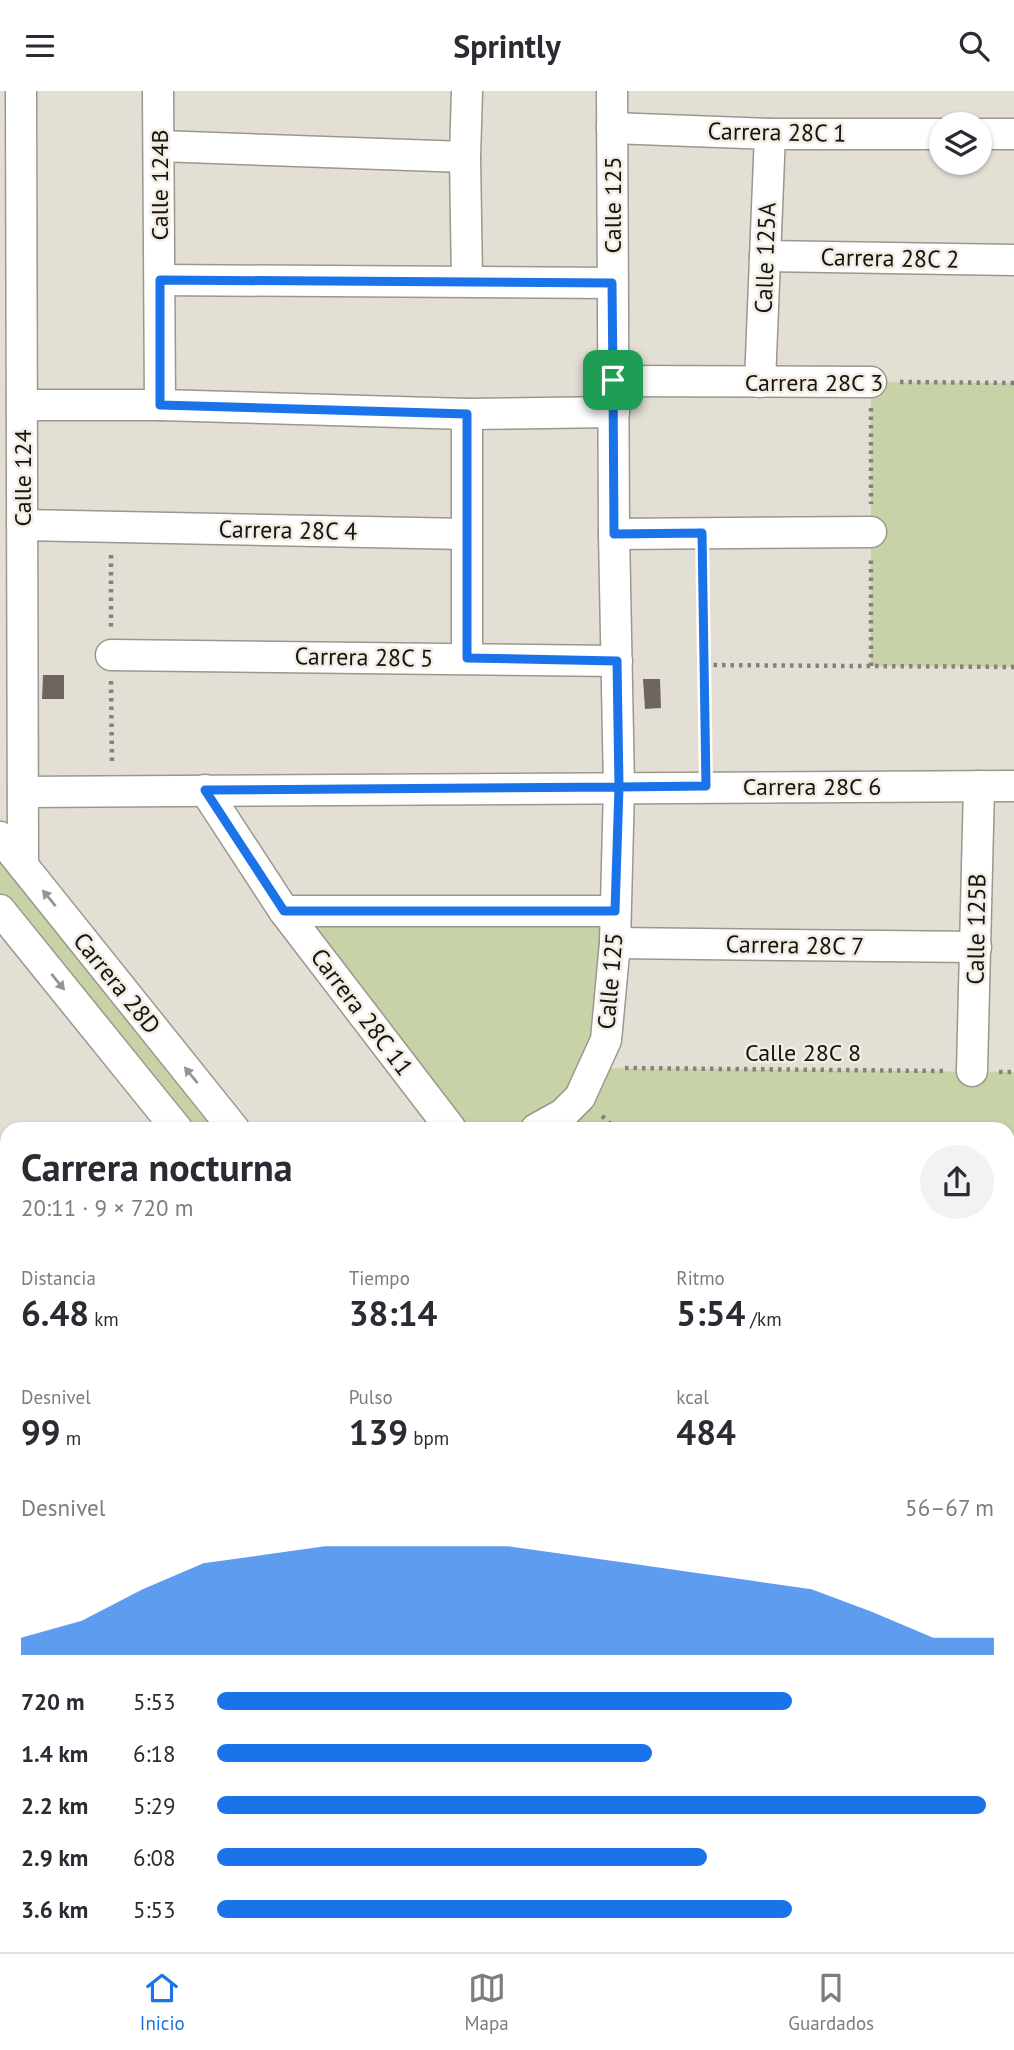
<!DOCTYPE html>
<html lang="es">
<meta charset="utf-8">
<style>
:root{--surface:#fff;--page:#f2f2f3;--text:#2b2b33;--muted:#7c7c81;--line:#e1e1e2;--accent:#1a73e8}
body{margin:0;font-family:"PT Sans",sans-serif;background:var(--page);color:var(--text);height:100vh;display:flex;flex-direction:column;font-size:26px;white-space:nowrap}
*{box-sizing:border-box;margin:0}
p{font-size:23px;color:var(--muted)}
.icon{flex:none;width:38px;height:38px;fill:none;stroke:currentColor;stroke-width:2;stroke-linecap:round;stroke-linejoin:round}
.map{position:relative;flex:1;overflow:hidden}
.drawer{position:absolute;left:0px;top:1031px;width:1015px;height:831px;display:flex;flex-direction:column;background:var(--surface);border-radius:21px 21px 0 0;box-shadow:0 2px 5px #0004}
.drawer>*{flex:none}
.controls{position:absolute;left:929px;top:21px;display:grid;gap:14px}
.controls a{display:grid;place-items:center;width:63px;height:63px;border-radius:50%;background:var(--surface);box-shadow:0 2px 5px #0004;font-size:35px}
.pin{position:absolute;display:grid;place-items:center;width:60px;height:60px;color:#fff;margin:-30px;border-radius:14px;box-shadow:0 4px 10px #0006}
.round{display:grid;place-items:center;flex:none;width:74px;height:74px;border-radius:37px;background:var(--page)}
.summary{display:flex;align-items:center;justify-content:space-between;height:119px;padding:0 21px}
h1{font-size:38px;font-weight:700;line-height:52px}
.figures{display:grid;grid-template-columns:repeat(3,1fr);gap:10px;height:119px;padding:7px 21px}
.figures div{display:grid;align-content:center}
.figures b{font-size:35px;font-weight:700}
.figures small{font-size:19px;font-weight:400}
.figures p{font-size:19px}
.chart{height:196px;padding:14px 21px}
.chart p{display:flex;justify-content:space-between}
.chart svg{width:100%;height:126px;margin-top:7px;fill:var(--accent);opacity:.7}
ul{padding:0 21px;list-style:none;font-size:23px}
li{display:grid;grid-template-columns:112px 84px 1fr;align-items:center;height:52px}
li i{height:18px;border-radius:9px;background:var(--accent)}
header{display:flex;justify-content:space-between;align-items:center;height:91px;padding:0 21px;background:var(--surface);font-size:32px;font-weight:700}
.tab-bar{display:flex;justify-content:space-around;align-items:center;height:98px;border-top:2px solid var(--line);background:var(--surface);font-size:19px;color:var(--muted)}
.tab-bar a{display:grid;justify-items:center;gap:4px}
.tab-bar .active{color:var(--accent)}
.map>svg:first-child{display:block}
.green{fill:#c7d2a6}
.building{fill:#6e655f}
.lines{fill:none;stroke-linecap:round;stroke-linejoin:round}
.minor-casing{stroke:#9c978e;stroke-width:33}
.path{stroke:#86827b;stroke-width:4.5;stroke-dasharray:3.5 5;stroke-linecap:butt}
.minor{stroke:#fff;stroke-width:30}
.oneway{fill:#969594}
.route-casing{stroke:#fff;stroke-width:14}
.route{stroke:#1a73e8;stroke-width:9}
.labels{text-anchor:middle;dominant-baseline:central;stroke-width:5;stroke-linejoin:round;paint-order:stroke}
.street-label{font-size:24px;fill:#161411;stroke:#f2ece2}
</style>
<header><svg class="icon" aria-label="menu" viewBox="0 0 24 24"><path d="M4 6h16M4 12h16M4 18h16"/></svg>Sprintly<svg class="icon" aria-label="search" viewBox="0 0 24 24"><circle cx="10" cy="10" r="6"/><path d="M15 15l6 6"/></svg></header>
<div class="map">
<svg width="1014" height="1861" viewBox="0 0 1014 1861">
<rect width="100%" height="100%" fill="#e4dfd5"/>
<g class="green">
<path d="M 871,291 L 1014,292 L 1014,576 L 871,575 Z"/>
<path d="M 0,746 L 234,1038 L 177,1038 L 0,819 Z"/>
<path d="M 284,820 L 615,820 L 593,977 L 1014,981 L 1014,1268 L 1008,1277 L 1008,1038 L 451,1038 Z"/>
</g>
<g class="building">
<path d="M 43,584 L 64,584 L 64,608 L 42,608 Z"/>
<path d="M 643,588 L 660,588 L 661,617 L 645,618 Z"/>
</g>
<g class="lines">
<defs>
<g id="minor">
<path d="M 21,0 L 23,775"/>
<path d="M 158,0 L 160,314"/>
<path d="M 612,37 L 770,43 L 942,43"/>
<path d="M 980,43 L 1014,43"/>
<path d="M 159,55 L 465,66"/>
<path d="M 765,165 L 1014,169"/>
<path d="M 160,189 L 612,192"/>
<path d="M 467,189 L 465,66 L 467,0"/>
<path d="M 613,290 L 871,291"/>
<path d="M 760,291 L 770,43"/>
<path d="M 22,314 L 160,314 L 467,323 L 614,321"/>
<path d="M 22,434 L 466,443"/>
<path d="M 614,443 L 871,441"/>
<path d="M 111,564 L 617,570"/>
<path d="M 467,567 L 467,323"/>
<path d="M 205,699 L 284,820 L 451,1038"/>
<path d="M 23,701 L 1014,695"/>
<path d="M 0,746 L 234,1038"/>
<path d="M 0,819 L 177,1038"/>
<path d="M 284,820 L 615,820"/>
<path d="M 615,852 L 976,856"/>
<path d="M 972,980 L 979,695"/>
<path d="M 536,1038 L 563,1023 L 580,1006 L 606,949 L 615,852 L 619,696 L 614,443 L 612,0"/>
<path d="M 0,1090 L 7,1099"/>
<path d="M 1008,1277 L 1014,1268"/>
<path d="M 0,1283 L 7,1280"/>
<path d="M 1008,1389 L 1014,1384"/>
<path d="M 0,1429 L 7,1426"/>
<path d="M 1008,1495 L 1014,1490"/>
<path d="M 0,1505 L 7,1520"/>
<path d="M 0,1851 L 7,1847"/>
<path d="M 117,1861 L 130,1855"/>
<path d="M 266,1861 L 279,1855"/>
</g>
</defs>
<use href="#minor" class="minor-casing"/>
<g class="path">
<path d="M 900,291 L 1014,292"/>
<path d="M 871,317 L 871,413"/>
<path d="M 111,464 L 111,536"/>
<path d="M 703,471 L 706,669"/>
<path d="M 705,574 L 1014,576"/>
<path d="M 871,575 L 871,468"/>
<path d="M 111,590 L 112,673"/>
<path d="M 625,977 L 945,980"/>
<path d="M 999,981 L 1014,981"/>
<path d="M 602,1025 L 616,1038"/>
<path d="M 0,1746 L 7,1743"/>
</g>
<use href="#minor" class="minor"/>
</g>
<defs><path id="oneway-solid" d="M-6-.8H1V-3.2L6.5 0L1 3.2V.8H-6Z" transform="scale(1.75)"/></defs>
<g class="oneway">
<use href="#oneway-solid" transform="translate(49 807) rotate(-129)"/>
<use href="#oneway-solid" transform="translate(58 891) rotate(51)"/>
<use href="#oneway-solid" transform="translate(191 984) rotate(-129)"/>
</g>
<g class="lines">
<defs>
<path id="route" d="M 613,289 L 612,192 L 160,189 L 160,314 L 467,323 L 467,567 L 617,570 L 619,696 L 205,699 L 284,820 L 615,820 L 619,696 L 706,695 L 702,442 L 614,443 L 613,289"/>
</defs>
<use href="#route" class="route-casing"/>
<use href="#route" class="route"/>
</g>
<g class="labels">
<g class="street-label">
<text transform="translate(777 41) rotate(1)">Carrera 28C 1</text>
<text transform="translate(159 94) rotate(-90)">Calle 124B</text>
<text transform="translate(612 114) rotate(-90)">Calle 125</text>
<text transform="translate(765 167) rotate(-88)">Calle 125A</text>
<text transform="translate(890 167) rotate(1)">Carrera 28C 2</text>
<text x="814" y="291">Carrera 28C 3</text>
<text transform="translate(22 387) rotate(-90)">Calle 124</text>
<text transform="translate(288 439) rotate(1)">Carrera 28C 4</text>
<text transform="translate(364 566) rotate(1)">Carrera 28C 5</text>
<text x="812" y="695">Carrera 28C 6</text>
<text transform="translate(976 838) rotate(-89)">Calle 125B</text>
<text transform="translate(795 854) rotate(1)">Carrera 28C 7</text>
<text transform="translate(610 890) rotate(-85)">Calle 125</text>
<text transform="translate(117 892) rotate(51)">Carrera 28D</text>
<text transform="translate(362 921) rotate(53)">Carrera 28C 11</text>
<text x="803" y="961">Calle 28C 8</text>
</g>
</g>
</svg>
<div class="controls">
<a><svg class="icon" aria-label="layers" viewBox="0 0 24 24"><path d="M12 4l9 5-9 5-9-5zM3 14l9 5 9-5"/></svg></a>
</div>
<div class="pin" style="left:613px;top:289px;background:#1e9e55"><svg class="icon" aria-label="arrive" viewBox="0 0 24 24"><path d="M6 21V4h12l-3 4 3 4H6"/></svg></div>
<section class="drawer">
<div class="summary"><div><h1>Carrera nocturna</h1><p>20:11 · 9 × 720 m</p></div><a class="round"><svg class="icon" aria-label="share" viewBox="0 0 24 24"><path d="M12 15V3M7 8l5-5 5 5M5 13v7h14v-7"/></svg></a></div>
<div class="figures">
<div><p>Distancia</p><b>6.48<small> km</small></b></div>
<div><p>Tiempo</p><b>38:14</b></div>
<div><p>Ritmo</p><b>5:54<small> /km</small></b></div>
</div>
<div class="figures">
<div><p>Desnivel</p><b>99<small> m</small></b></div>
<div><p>Pulso</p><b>139<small> bpm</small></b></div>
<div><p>kcal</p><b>484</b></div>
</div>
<div class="chart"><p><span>Desnivel</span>56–67 m</p>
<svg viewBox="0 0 160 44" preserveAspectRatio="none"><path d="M0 44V38L10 32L20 21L30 12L40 9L50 6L60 6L70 6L80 6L90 9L100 12L110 15L120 18L130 21L140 29L150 38L160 38V44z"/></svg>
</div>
<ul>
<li><b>720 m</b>5:53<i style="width:74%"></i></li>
<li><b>1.4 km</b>6:18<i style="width:56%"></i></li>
<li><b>2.2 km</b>5:29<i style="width:99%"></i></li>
<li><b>2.9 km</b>6:08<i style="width:63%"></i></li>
<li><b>3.6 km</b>5:53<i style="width:74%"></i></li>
</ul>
</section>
</div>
<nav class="tab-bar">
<a class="active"><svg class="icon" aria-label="home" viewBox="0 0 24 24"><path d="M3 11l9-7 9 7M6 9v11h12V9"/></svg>Inicio</a>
<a><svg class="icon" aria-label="map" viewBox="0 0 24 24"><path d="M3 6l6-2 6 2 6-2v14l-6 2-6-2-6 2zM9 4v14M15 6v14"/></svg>Mapa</a>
<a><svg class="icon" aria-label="saved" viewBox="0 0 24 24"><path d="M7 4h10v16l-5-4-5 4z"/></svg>Guardados</a>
</nav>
